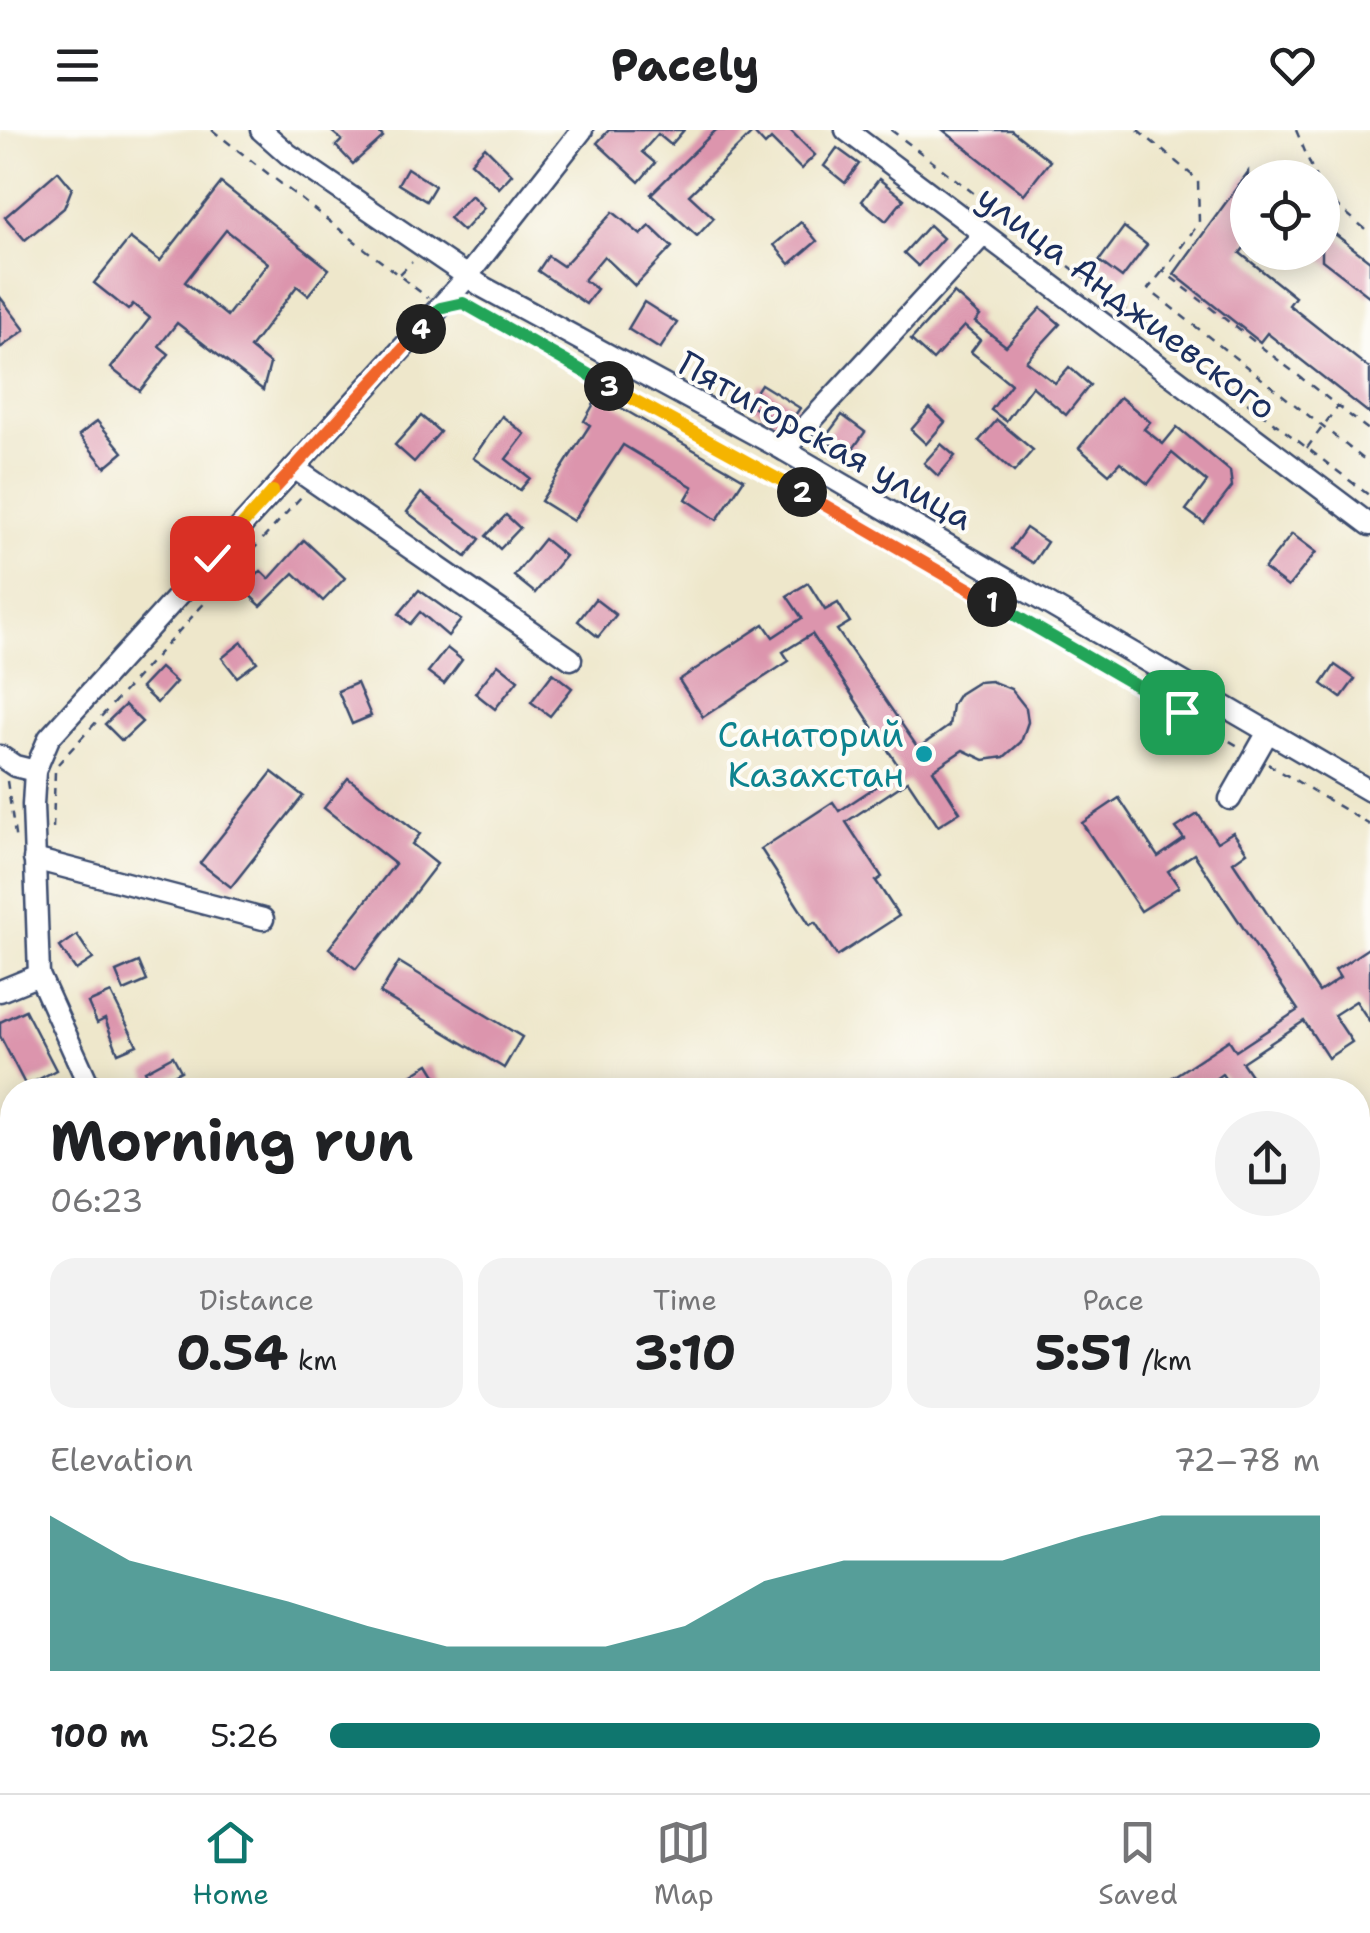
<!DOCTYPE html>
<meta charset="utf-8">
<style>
:root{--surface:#fff;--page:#f2f2f2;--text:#202124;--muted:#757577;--line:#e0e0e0;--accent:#0f766e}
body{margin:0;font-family:"Shantell Sans",sans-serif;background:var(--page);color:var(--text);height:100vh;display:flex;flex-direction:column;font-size:38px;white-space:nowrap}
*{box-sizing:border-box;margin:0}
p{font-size:32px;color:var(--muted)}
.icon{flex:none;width:55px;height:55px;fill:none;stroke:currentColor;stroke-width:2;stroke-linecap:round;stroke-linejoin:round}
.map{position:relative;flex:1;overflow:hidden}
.sheet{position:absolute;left:0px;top:948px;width:1370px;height:718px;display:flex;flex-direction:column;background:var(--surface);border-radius:40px 40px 0 0;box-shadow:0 5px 25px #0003}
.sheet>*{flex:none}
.tools{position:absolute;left:1230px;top:30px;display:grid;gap:20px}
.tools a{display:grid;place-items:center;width:110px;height:110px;border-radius:50%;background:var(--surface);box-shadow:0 5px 25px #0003;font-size:50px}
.pin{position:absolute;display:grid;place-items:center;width:85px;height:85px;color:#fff;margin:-42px;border-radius:20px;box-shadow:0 5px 15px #0006}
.km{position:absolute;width:50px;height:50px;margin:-25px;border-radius:50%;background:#222;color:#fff;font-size:28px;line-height:50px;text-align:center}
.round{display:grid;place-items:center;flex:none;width:105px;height:105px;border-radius:52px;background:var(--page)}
.summary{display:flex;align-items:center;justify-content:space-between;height:170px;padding:0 50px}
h1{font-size:55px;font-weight:700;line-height:75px}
.metrics{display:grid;grid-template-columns:repeat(3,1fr);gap:15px;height:170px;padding:10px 50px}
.metrics div{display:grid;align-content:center;border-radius:25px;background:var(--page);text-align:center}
.metrics b{font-size:50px;font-weight:700}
.metrics small{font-size:28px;font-weight:400}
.metrics p{font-size:28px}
.chart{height:280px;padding:20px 50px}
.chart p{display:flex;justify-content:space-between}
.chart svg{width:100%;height:180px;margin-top:10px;fill:var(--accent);opacity:.7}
ul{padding:0 50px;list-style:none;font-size:32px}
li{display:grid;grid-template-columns:160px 120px 1fr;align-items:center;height:75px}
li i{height:25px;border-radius:12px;background:var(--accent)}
header{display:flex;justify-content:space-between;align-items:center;height:130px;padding:0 50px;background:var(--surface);font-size:45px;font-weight:700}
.tab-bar{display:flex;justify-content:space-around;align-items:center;height:140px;border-top:2px solid var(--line);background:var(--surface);font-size:28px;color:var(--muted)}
.tab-bar a{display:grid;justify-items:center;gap:5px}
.tab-bar .on{color:var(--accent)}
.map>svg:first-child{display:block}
.built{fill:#f0d0e5}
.building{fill:#dc95ad;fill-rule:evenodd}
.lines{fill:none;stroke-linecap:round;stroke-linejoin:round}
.minor-casing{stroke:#3b4b6e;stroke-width:25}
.major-casing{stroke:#3b4b6e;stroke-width:30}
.path{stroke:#3b4b6e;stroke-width:2.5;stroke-dasharray:8 8;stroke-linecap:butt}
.minor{stroke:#fff;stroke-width:20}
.major{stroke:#fff;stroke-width:25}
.split-1-casing{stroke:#fff;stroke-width:20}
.split-2-casing{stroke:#fff;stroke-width:20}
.split-3-casing{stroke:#fff;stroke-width:20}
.split-4-casing{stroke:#fff;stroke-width:20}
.split-5-casing{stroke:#fff;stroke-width:20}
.split-6-casing{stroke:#fff;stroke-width:20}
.split-1{stroke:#22a559;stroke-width:12}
.split-2{stroke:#f0652b;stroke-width:12}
.split-3{stroke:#f5b400;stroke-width:12}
.split-4{stroke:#22a559;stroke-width:12}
.split-5{stroke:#f0652b;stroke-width:12}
.split-6{stroke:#f5b400;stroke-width:12}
.culture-dot{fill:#0f9aa8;stroke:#fdfcf7;stroke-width:4}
.labels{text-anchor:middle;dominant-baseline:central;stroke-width:8;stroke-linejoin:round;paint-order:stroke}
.street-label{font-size:35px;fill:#1b2f5e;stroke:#fdfcf7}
.culture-label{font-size:35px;fill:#0d838f;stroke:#fdfcf7;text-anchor:end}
</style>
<header><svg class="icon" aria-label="menu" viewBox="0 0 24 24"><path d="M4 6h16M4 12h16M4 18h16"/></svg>Pacely<svg class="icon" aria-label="heart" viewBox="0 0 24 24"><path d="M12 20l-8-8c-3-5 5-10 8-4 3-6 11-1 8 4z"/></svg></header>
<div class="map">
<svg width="1370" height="1663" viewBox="0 0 1370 1663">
<rect width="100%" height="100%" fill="#fdfcf7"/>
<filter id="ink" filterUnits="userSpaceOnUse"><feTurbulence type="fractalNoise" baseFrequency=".01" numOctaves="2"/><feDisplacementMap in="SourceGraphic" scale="20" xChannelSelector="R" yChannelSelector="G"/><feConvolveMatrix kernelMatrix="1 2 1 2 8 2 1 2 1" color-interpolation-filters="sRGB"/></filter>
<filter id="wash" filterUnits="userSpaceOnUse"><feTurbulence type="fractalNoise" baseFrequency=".0048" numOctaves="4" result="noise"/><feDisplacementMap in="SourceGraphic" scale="40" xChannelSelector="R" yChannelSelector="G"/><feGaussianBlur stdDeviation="2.25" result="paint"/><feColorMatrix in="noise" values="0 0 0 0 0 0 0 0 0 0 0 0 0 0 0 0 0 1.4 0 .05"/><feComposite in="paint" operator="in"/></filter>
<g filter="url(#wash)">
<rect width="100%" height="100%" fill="#eee7cb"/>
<path class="built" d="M 12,1301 L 12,1483 L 0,1468 L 0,1315 Z"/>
<g id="blocks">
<g class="building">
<path d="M 330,0 L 377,0 L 383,7 L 353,34 L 336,16 L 342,10 Z"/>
<path d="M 609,0 L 684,0 L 671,15 L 658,4 L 642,22 L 655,33 L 639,52 L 597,13 Z"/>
<path d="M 716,0 L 790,0 L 815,25 L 801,39 L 771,9 L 765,15 L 753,2 L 689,65 L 714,88 L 697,106 L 651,64 Z"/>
<path d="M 943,0 L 1011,0 L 1050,31 L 1024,64 Z"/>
<path d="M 485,17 L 512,44 L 499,58 L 471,32 Z"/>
<path d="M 837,18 L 859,34 L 845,53 L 824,36 Z"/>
<path d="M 407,38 L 435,56 L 426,71 L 398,54 Z"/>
<path d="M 58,41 L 72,58 L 64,78 L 25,110 L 5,87 Z"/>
<path d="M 1248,42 L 1248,113 L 1240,123 L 1295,167 L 1289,175 L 1370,239 L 1370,284 L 1267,203 L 1260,212 L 1174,144 Z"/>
<path d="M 879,49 L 904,69 L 886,91 L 862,71 Z"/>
<path d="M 221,53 L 329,139 L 308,165 L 297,156 L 250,218 L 270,234 L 263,260 L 177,193 L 159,216 L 169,224 L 140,261 L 111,238 L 150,188 L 133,174 L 128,180 L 94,153 L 130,108 L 160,131 ZM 226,100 L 268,133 L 227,186 L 185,152 Z"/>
<path d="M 471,65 L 484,78 L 463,101 L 449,88 Z"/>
<path d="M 613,82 L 641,105 L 650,96 L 672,117 L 635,156 L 604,126 L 584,150 L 597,159 L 586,174 L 538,141 L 548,126 L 563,136 Z"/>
<path d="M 801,92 L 817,111 L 790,134 L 774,115 Z"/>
<path d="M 929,95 L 943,108 L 918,136 L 904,123 Z"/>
<path d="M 1124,97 L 1147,115 L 1122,148 L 1099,131 Z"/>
<path d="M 1331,101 L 1370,131 L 1370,167 L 1322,130 L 1322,111 Z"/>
<path d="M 954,163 L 980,186 L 975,192 L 1006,216 L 1041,178 L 1060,194 L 1026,231 L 1055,253 L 1069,237 L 1090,255 L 1066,285 L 1032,256 L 1006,291 L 991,280 L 1011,254 L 971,222 L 980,210 L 964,196 L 933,230 L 911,210 Z"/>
<path d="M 0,167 L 25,200 L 0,218 Z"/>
<path d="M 644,172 L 677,193 L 660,219 L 628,199 Z"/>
<path d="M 761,254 L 800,278 L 786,298 L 748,274 Z"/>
<path d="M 599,265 L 744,349 L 717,390 L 686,369 L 693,357 L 623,315 L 573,391 L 541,371 L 590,295 L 584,291 Z"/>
<path d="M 1120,267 L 1150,292 L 1144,299 L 1163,314 L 1177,297 L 1230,341 L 1232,357 L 1204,393 L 1186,380 L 1207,352 L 1172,323 L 1148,354 L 1120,332 L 1109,344 L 1079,318 Z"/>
<path d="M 930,278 L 945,292 L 926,314 L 911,300 Z"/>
<path d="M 842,285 L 865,302 L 848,326 L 824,309 Z"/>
<path d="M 421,286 L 440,302 L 414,332 L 395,315 Z"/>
<path d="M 502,286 L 525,304 L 506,329 L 530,348 L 520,360 L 473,328 Z"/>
<path d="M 997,290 L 1033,320 L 1014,342 L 979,311 Z"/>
<path d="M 97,291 L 123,322 L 105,337 L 79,305 Z"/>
<path d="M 941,314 L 955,326 L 938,346 L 924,333 Z"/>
<path d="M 421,363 L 480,409 L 466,427 L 407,382 Z"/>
<path d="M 506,385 L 520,398 L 500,419 L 486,406 Z"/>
<path d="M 1026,398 L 1047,412 L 1033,433 L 1011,419 Z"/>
<path d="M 1292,404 L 1316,422 L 1288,457 L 1264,439 Z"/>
<path d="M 544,409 L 565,426 L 535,463 L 514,446 Z"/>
<path d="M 304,410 L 345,448 L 323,471 L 294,443 L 261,476 L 243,459 L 261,441 L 269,449 Z"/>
<path d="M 808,453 L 825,480 L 838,473 L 850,492 L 837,500 L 918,618 L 949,596 L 952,575 L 959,564 L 978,552 L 991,551 L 1011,559 L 1026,578 L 1028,592 L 1021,612 L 1004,627 L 984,630 L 963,620 L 933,640 L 960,682 L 938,696 L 908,651 L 846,692 L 882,747 L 876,751 L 899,786 L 837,826 L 815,792 L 810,795 L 761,719 L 833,672 L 839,681 L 901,640 L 812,504 L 783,522 L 789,531 L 703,587 L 679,550 L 764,494 L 773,507 L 802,488 L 787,466 Z"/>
<path d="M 419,460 L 461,490 L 448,506 L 420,482 L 410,494 L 399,484 Z"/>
<path d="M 595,469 L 616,485 L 598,507 L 578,491 Z"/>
<path d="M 242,512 L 257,532 L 237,547 L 222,528 Z"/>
<path d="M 447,518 L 462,530 L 444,554 L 428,542 Z"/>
<path d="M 498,534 L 518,550 L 495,579 L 475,563 Z"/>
<path d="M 1335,535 L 1355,549 L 1341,568 L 1322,554 Z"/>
<path d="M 160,538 L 176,552 L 157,573 L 141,558 Z"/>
<path d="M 553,543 L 572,558 L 550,586 L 531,572 Z"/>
<path d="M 357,553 L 371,586 L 352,594 L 338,561 Z"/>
<path d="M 125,575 L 142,592 L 122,611 L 105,594 Z"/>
<path d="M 272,642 L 303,666 L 231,757 L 200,733 Z"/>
<path d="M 348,648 L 420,704 L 412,714 L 437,734 L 356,839 L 329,818 L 395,734 L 324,678 Z"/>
<path d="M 1119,668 L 1158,727 L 1184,709 L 1176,698 L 1198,684 L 1217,712 L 1233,702 L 1247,722 L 1233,732 L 1319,862 L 1340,848 L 1335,840 L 1370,817 L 1370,892 L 1356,871 L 1334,885 L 1352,912 L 1328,928 L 1304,891 L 1242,932 L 1261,960 L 1233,960 L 1222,944 L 1200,960 L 1153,960 L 1229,910 L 1236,921 L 1298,880 L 1194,724 L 1168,741 L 1179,757 L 1141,781 L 1082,693 Z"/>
<path d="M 77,805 L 93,829 L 76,840 L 60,817 Z"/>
<path d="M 139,832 L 147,851 L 124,861 L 116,842 Z"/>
<path d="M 399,832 L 522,907 L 504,938 L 380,863 Z"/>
<path d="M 111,863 L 137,915 L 118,923 L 105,889 L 97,893 L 88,873 Z"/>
<path d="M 25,880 L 56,940 L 26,956 L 0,906 L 0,892 Z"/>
<path d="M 173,926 L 181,941 L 153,956 L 145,941 Z"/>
<path d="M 429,934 L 445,960 L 387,960 Z"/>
<path d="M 12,1003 L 12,1051 L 0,1066 L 0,1020 Z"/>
<path d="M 1358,1528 L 1370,1537 L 1370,1582 L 1358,1572 Z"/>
<path d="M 0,1600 L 12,1609 L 12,1663 L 0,1663 Z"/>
</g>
</g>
</g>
<g filter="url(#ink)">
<use href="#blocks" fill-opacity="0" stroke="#3b4b6e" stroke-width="2.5"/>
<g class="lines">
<defs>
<g id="minor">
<path d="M 261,0 L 288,24 L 483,157 L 784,320 L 1370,661"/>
<path d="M 846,0 L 1370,395"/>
<path d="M 784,320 L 983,105"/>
<path d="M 294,338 L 571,529"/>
<path d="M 0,626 L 15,636 L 35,641"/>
<path d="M 1230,669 L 1268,602"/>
<path d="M 34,729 L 263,789"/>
<path d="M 0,861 L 39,845"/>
<path d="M 91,960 L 39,845 L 33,675 L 35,641 L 49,608 L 461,154 L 582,0"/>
<path d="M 0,1111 L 12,1096"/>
<path d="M 0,1146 L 12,1154"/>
<path d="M 0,1227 L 12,1210"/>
<path d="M 1358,1465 L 1370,1439"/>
<path d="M 1358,1496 L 1370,1503"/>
<path d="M 0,1582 L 12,1592"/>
<path d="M 1358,1633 L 1370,1624"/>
<path d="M 90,1652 L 104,1663"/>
<path d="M 508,1652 L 521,1663"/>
<path d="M 1144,1652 L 1152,1663"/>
<path d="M 290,1663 L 298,1652"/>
<path d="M 1318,1663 L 1332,1652"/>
</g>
<g id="major">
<path d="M 1358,1094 L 1370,1076"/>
<path d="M 976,1663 L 983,1652"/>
</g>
</defs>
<use href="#minor" class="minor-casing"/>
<use href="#major" class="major-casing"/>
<g class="path">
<path d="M 212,0 L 428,168"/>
<path d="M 891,0 L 1370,366"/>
<path d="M 1138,0 L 1198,50 L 1199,93 L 1163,141 L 1370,301"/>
<path d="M 1296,0 L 1316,48"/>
<path d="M 1322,63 L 1370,103"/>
<path d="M 1162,142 L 1148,159 L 1370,334"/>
<path d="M 400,144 L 412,132"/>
<path d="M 466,174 L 767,342 L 1240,617"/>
<path d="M 1307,318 L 1338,276"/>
<path d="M 58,634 L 301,367"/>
<path d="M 1268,634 L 1370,695"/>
<path d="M 7,651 L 16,712"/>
<path d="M 53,698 L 55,641"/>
<path d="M 105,945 L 112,960"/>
<path d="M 1358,1053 L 1370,1034"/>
<path d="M 0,1073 L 12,1058"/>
<path d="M 538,1652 L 552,1663"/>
<path d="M 946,1663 L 953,1652"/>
</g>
<use href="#minor" class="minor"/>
<use href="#major" class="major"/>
</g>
</g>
<g class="lines" filter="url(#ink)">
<defs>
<path id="split-1" d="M 992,472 L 1182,582"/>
<path id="split-2" d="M 802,362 L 992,472"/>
<path id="split-3" d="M 609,256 L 802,362"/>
<path id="split-4" d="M 421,199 L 440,178 L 463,173 L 609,256"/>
<path id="split-5" d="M 273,361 L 421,199"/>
<path id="split-6" d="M 212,428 L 273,361"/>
</defs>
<use href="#split-1" class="split-1-casing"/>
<use href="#split-2" class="split-2-casing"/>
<use href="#split-3" class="split-3-casing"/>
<use href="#split-4" class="split-4-casing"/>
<use href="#split-5" class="split-5-casing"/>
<use href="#split-6" class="split-6-casing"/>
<use href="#split-1" class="split-1"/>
<use href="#split-2" class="split-2"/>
<use href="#split-3" class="split-3"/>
<use href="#split-4" class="split-4"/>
<use href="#split-5" class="split-5"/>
<use href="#split-6" class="split-6"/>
</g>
<circle class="culture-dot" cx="924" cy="624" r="10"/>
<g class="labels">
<g class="street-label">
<text transform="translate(1127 172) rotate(37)">улица Анджиевского</text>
<text transform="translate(826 310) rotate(29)">Пятигорская улица</text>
</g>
<g class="culture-label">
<text x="904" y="604">Санаторий<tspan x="904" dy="40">Казахстан</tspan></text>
</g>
</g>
</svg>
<div class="tools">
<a><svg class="icon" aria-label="locate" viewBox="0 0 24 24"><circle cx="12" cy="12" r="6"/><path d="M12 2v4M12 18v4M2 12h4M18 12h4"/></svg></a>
</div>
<div class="pin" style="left:1182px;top:582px;background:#1e9e55"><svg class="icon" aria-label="arrive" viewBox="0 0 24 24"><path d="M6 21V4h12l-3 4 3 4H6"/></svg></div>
<div class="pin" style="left:212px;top:428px;background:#d93025"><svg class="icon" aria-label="check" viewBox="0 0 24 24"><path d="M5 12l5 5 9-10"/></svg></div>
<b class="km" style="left:992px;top:472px">1</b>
<b class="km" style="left:802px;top:362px">2</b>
<b class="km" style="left:609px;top:256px">3</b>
<b class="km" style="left:421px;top:199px">4</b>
<section class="sheet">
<div class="summary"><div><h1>Morning run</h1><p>06:23</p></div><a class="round"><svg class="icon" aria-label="share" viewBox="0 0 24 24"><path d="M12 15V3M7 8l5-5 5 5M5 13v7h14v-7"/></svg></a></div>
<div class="metrics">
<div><p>Distance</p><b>0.54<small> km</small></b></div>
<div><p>Time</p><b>3:10</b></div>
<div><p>Pace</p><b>5:51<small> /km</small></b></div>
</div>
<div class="chart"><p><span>Elevation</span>72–78 m</p>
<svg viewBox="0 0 160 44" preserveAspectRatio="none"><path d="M0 44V6L10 17L20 22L30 27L40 33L50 38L60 38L70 38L80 33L90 22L100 17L110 17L120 17L130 11L140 6L150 6L160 6V44z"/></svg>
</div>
<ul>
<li><b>100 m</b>5:26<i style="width:100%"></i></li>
</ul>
</section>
</div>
<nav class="tab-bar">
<a class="on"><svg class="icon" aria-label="home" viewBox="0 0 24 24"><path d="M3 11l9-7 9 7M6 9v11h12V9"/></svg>Home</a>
<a><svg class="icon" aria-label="map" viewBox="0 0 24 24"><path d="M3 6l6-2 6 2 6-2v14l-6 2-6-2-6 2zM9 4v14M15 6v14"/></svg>Map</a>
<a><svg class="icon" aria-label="saved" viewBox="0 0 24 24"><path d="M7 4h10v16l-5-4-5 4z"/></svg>Saved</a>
</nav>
